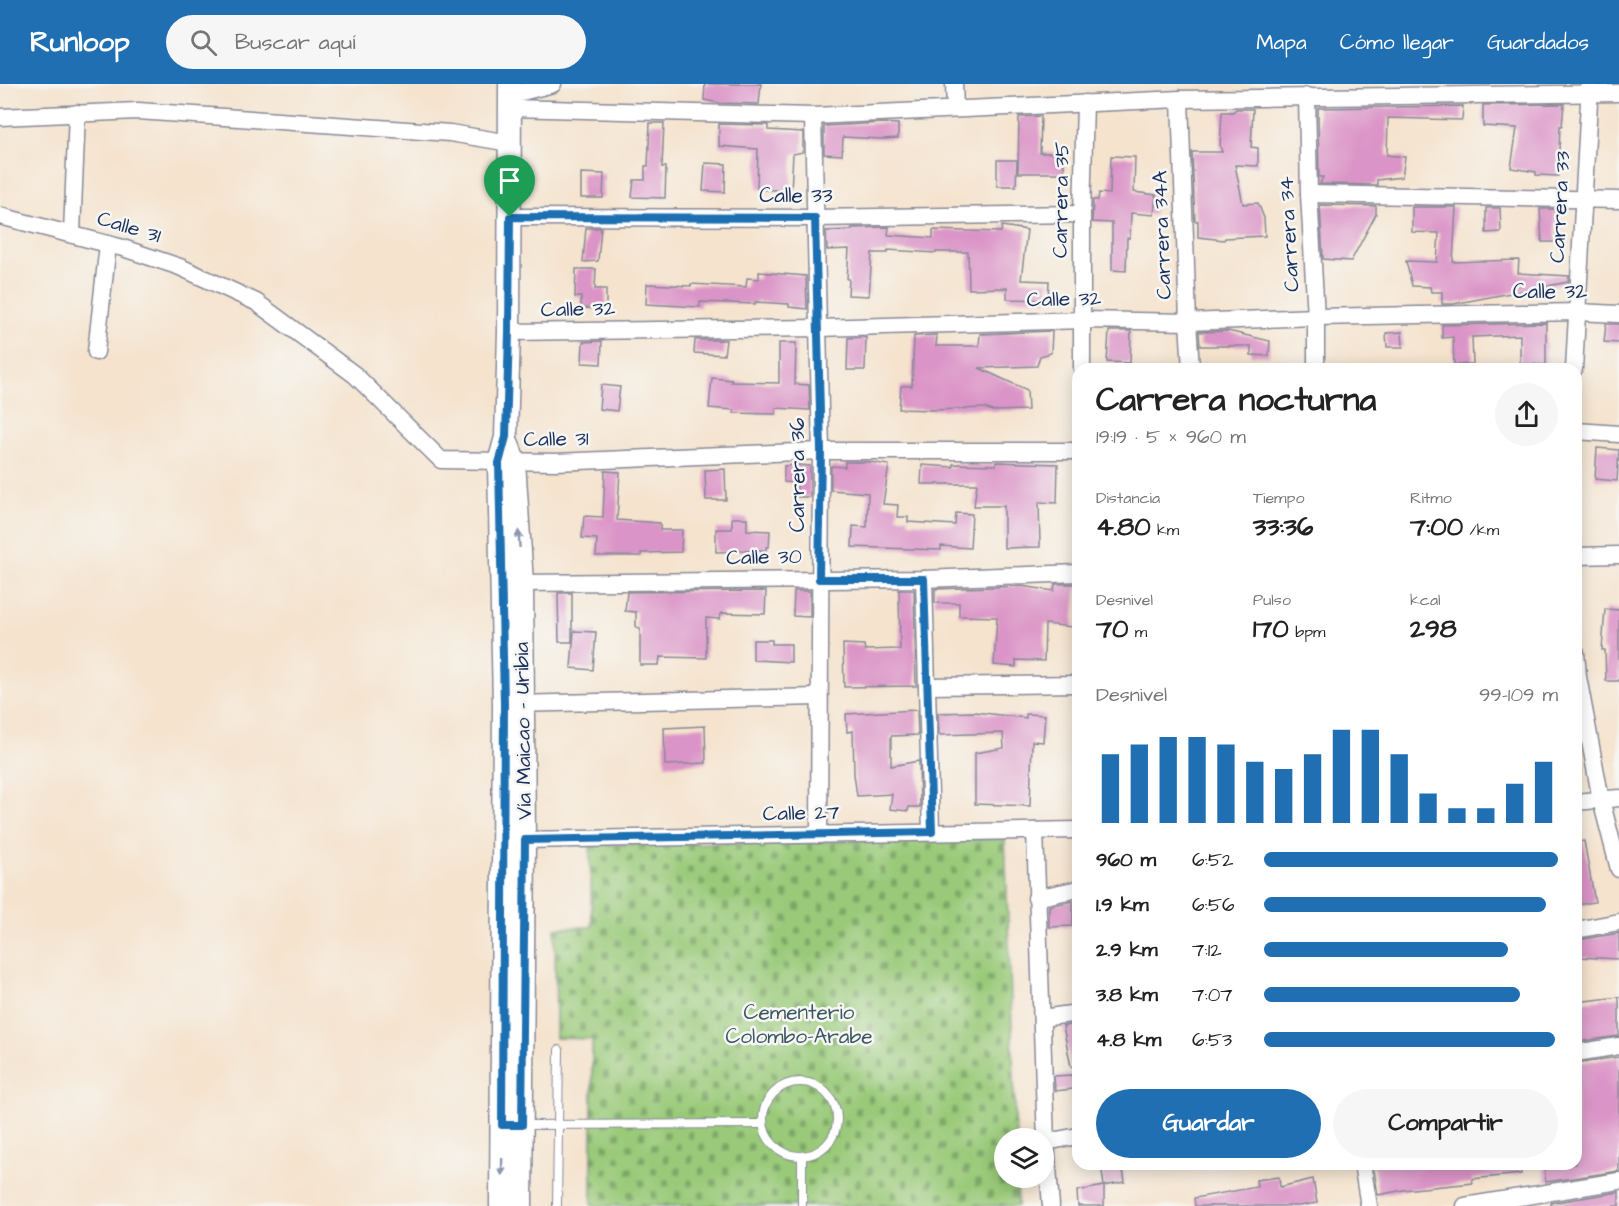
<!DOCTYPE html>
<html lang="es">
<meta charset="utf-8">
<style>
:root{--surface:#fff;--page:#f6f6f6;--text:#222;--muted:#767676;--accent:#1f6fb2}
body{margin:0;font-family:"Architects Daughter",sans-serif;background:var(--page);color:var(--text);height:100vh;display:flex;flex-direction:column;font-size:22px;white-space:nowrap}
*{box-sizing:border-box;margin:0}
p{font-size:20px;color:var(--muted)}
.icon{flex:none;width:33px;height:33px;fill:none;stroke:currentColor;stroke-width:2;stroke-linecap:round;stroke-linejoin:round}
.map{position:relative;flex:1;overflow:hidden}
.drawer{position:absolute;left:1072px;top:279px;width:510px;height:807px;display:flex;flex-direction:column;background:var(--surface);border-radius:18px;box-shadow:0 3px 15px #0003}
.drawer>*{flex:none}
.tools{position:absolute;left:994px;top:1044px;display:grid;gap:12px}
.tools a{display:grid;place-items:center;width:60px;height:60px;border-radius:50%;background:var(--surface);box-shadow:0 3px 15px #0003;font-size:30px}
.pin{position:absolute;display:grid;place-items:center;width:51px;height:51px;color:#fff;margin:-62px -26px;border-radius:50% 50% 50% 0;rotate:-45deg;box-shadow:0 0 6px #0007}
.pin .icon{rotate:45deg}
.round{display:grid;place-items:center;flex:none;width:63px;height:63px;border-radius:32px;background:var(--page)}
.overview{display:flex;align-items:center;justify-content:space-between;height:102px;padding:0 24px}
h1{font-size:33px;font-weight:700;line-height:45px}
.stats{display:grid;grid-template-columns:repeat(3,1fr);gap:9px;height:102px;padding:6px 24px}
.stats div{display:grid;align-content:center}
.stats b{font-size:26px;font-weight:700}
.stats small{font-size:16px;font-weight:400}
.stats p{font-size:16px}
.chart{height:168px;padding:12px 24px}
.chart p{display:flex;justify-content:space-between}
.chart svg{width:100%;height:108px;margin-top:6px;stroke:var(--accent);stroke-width:6}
.primary-button{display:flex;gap:12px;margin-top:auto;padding:12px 24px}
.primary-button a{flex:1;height:69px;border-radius:36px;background:var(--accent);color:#fff;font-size:24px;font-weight:700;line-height:69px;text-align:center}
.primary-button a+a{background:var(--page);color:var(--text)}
ul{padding:0 24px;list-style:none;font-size:20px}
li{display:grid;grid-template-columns:96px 72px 1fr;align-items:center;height:45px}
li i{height:15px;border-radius:8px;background:var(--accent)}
header{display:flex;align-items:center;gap:36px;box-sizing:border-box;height:84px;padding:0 30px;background:var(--accent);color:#fff}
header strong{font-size:28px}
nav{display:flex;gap:33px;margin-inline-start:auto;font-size:21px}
.search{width:420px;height:54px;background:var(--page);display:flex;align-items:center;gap:15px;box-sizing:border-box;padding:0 21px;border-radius:33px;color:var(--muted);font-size:22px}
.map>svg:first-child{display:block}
.cemetery{fill:url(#cemetery-stones);stroke:#5a7c6c;stroke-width:1.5}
.building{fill:#db94c7}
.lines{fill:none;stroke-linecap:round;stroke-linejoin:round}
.lane-casing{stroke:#888996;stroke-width:10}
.street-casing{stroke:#888996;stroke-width:19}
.secondary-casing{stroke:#888996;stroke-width:25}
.lane{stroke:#fff;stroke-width:8}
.street{stroke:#fff;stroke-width:16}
.secondary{stroke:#fff;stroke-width:22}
.oneway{fill:#8d97ae}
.route-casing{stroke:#fff;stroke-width:12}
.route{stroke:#1f6fb2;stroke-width:8}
.labels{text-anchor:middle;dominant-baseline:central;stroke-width:5;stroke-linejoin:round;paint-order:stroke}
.street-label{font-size:21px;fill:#1b2f5e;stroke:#f6f6f2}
.park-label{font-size:21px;fill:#3b5665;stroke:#f6f6f2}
</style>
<header>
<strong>Runloop</strong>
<div class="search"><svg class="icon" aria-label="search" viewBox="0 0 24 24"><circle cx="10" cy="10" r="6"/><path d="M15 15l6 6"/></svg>Buscar aquí</div>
<nav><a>Mapa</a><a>Cómo llegar</a><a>Guardados</a></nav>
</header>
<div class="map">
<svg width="1619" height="1122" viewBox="0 0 1619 1122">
<defs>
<pattern id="cemetery-stones" width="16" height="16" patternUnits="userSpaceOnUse" patternTransform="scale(1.5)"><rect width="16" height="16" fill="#9aca79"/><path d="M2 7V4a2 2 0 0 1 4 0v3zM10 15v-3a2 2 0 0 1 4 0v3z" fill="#7da466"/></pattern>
</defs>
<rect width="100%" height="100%" fill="#f6f6f2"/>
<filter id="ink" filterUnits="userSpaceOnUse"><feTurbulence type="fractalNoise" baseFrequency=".0167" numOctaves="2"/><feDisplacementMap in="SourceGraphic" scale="12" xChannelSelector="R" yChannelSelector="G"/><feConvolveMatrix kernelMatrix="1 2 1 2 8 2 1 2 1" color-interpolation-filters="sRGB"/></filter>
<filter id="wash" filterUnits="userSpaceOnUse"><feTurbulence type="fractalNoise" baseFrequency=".008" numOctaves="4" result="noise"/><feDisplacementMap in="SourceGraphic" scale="24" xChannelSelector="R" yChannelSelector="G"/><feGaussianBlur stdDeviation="1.35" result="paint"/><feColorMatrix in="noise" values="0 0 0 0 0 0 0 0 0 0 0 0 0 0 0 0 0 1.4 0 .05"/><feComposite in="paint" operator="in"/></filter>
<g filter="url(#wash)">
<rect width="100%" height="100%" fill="#f5e3ce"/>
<path class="cemetery" d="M 1005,755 L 1016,1054 L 1005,1054 L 1005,1094 L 1017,1094 L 1018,1122 L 592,1122 L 592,955 L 556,954 L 555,844 L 592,843 L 590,761 Z"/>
<g id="blocks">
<g class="building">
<path d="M 705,0 L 761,0 L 759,20 L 719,19 L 704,16 Z"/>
<path d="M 1564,20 L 1562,42 L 1560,42 L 1558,92 L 1536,91 L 1536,88 L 1511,84 L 1517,44 L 1483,42 L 1483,21 Z"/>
<path d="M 1463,22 L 1462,36 L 1388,34 L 1387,71 L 1405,73 L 1402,93 L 1377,96 L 1377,101 L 1320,100 L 1323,93 L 1319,93 L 1318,24 Z"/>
<path d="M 1236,25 L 1253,25 L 1251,63 L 1258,64 L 1258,82 L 1235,81 L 1243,120 L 1258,119 L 1264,134 L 1265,152 L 1225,154 L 1224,156 L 1198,153 L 1198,137 L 1195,137 L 1192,68 L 1222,68 L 1220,62 L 1222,28 L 1233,28 Z"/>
<path d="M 1041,32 L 1040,69 L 1064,69 L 1064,89 L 1018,89 L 1019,33 Z"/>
<path d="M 650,39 L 664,39 L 662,83 L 666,83 L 665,114 L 632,113 L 634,96 L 645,96 L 645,82 L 648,82 Z"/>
<path d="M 883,39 L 898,40 L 898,54 L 882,55 L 843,53 L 842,71 L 824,70 L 824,42 Z"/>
<path d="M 719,40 L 768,41 L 768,46 L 803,48 L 803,68 L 793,70 L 791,107 L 757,105 L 758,65 L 719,62 Z"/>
<path d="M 1111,72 L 1135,73 L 1134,108 L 1156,111 L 1154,131 L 1131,129 L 1130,154 L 1127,154 L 1126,187 L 1112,186 L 1112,139 L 1092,138 L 1093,116 L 1098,116 L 1099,109 L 1110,110 Z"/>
<path d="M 997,76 L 1017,76 L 1016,102 L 997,102 Z"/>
<path d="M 705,79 L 726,80 L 725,108 L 703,107 Z"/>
<path d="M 581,89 L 604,90 L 603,114 L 581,114 Z"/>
<path d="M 1320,121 L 1376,122 L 1376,130 L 1351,177 L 1323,175 Z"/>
<path d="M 1412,123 L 1456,123 L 1453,178 L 1519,176 L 1518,189 L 1569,192 L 1568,198 L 1453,220 L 1442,220 L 1442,208 L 1431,208 L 1430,203 L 1412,202 L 1406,177 L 1437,178 L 1439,149 L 1412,148 Z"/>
<path d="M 1486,124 L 1500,124 L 1501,148 L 1486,149 Z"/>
<path d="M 1540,125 L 1555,125 L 1556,158 L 1542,158 Z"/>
<path d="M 1002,142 L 1027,146 L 1021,196 L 1049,197 L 1048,216 L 1007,215 L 1007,204 L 969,205 L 968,168 L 936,168 L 936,169 L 888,166 L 888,169 L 872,169 L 869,212 L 848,211 L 849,195 L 847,195 L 849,165 L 827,166 L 826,147 L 852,146 L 852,144 L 889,143 L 888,151 L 933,154 L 933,146 L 1001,148 Z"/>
<path d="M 586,144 L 601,144 L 598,177 L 583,178 Z"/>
<path d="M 576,185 L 596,185 L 595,205 L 606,205 L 606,225 L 581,224 L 581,213 L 575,213 Z"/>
<path d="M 759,188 L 806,192 L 807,225 L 789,223 L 789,220 L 755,218 L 755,220 L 700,218 L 700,223 L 646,220 L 647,200 L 691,202 L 691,200 L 746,203 L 747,194 L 759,195 Z"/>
<path d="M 1546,239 L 1546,281 L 1520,280 L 1520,251 L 1472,253 L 1473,280 L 1454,281 L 1453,253 L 1442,254 L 1442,241 Z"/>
<path d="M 1606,240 L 1619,240 L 1619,259 L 1604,258 Z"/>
<path d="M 1052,247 L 1051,269 L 1040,272 L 1037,282 L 979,284 L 1027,306 L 1028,326 L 993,327 L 984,324 L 933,326 L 899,325 L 901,302 L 912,302 L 914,252 L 937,251 L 936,262 L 979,262 L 980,250 Z"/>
<path d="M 1109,247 L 1131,247 L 1130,279 L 1107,278 Z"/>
<path d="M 1228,247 L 1270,257 L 1269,272 L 1251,271 L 1251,262 L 1200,262 L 1199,248 Z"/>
<path d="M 1402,248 L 1403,263 L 1387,263 L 1386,249 Z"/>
<path d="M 866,253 L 865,286 L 847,286 L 848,254 Z"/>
<path d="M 695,256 L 726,256 L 724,271 L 694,269 Z"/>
<path d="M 602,257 L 601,280 L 582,279 L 583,258 Z"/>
<path d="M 779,259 L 796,259 L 795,300 L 809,301 L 810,326 L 776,324 L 776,330 L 734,329 L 734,326 L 709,324 L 712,294 L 732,296 L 731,298 L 779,299 Z"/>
<path d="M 601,301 L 620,303 L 617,327 L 599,325 Z"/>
<path d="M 1597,364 L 1619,366 L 1617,397 L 1595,395 Z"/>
<path d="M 845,378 L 870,378 L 889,381 L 883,420 L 898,421 L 897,433 L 908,433 L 908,438 L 955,441 L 956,429 L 972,430 L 970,464 L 941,462 L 941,466 L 852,463 L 853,442 L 867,443 L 868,409 L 831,406 L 831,382 L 845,383 Z"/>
<path d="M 996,378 L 1058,380 L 1057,419 L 1039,418 L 1040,463 L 1004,464 L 1004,422 L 974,422 L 977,400 L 921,400 L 922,381 L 953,383 L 953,380 L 996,381 Z"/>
<path d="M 798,381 L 810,382 L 810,413 L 797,413 L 797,399 L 784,398 L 784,382 Z"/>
<path d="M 725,385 L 726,416 L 706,416 L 705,386 Z"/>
<path d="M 605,387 L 620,388 L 617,436 L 660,439 L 660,446 L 682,446 L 681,468 L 641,469 L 641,472 L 596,472 L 597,455 L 582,454 L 584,432 L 603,433 Z"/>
<path d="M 732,434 L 747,434 L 747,446 L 770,447 L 769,463 L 766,463 L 766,466 L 716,468 L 716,445 L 732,445 Z"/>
<path d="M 1055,500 L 1077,500 L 1073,543 L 1045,540 L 1044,577 L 1016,576 L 1016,583 L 994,581 L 997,533 L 959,532 L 959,519 L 935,519 L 935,505 L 1022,502 L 1054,507 Z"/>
<path d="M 899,506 L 914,506 L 916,602 L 844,603 L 843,560 L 864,561 L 865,566 L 900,565 Z"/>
<path d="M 766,507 L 765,530 L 721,529 L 720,535 L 706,534 L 706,574 L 660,573 L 659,581 L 640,581 L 640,544 L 636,543 L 636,528 L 625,527 L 627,508 Z"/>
<path d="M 794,507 L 810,507 L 810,533 L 793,532 Z"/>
<path d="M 558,509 L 572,509 L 572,558 L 559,558 Z"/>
<path d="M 1605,525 L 1619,526 L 1619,597 L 1606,597 L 1605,566 L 1602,566 Z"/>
<path d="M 574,547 L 596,548 L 593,586 L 571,584 Z"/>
<path d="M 753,556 L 772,556 L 772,560 L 791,560 L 791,578 L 753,576 Z"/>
<path d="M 917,626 L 918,651 L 891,652 L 891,682 L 919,677 L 920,723 L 909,723 L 908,727 L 890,725 L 892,710 L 857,712 L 854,690 L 853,647 L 847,648 L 846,630 Z"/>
<path d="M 975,628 L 1026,634 L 1026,630 L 1045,631 L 1043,658 L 1032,657 L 1030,722 L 975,720 L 975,669 L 1004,664 L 1003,649 L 939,651 L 938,629 Z"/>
<path d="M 705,642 L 706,679 L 665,681 L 664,644 Z"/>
<path d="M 1584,757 L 1595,818 L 1576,821 L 1576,758 Z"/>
<path d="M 1073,817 L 1073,842 L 1049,843 L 1049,822 Z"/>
<path d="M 1619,849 L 1619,875 L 1578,873 L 1578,856 Z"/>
<path d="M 1619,913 L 1619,952 L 1576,958 L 1576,918 Z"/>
<path d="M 1078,940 L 1078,982 L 1071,983 L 1063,942 Z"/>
<path d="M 1619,973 L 1619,1087 L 1546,1098 L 1543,1080 L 1576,1080 L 1576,979 Z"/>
<path d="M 1072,991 L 1073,1005 L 1055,1007 L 1054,992 Z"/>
<path d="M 1101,1080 L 1122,1080 L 1125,1098 L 1104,1102 Z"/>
<path d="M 1373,1080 L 1520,1080 L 1521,1090 L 1472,1095 L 1473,1099 L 1403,1106 L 1378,1111 Z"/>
<path d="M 1279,1093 L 1280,1103 L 1313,1095 L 1317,1119 L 1299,1122 L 1195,1122 L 1194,1114 L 1257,1103 L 1256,1096 Z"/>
<path d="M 1104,1102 L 1104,1122 L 1078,1122 L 1077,1107 Z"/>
<path d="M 1619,1108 L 1619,1122 L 1551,1122 L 1551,1119 Z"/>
</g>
</g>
</g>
<g filter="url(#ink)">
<use href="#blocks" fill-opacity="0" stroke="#888996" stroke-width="1.5"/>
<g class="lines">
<defs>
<g id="lane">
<circle cx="800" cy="1035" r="37"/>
<path d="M 524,1041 L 763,1040"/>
<path d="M 557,1122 L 559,966"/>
<path d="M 802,1122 L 802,1073"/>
</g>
<g id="street">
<path d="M 954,0 L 955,24"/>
<path d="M 510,11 L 553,0"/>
<path d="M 1307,12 L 1309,110 L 1316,233 L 1316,285"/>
<path d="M 1180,15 L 1188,238 L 1191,285"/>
<path d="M 511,24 L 813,32 L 1180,15 L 1619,9"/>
<path d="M 813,32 L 821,367 L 819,751"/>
<path d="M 0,33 L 138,27 L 450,49 L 510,59"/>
<path d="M 1309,110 L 1619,116"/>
<path d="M 0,132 L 123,164 L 180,183 L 256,218 L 355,291 L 441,376 L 555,378 L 821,367 L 1078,367"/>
<path d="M 510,133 L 815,134 L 1082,130"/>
<path d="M 72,149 L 77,29"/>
<path d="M 509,248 L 819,244 L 1083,236 L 1188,238 L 1316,233 L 1577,228 L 1619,230"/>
<path d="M 96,268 L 108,160"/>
<path d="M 1082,285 L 1082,130 L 1085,19"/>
<path d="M 1574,285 L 1590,0"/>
<path d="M 1576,347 L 1619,350"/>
<path d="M 1576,472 L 1619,471"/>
<path d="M 924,495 L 931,748"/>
<path d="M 522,499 L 924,495 L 1078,489"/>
<path d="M 1576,569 L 1578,593 L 1601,716 L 1619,785"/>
<path d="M 927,602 L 1078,600"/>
<path d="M 513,620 L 819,613"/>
<path d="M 1576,718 L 1619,714"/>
<path d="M 1035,747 L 1046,1058 L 1051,1122"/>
<path d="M 524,756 L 1078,746"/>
<path d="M 1036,814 L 1078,805"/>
<path d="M 1576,846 L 1619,838"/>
<path d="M 1042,934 L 1078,929"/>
<path d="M 1576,969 L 1619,962"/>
<path d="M 1046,1058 L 1078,1052"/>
<path d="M 1362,1080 L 1369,1122"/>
<path d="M 1465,1122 L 1619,1097"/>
</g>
<g id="secondary">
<path d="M 508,360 L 514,378 L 522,499 L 524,756 L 521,1122"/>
<path d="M 501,1122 L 504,620 L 499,379 L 506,353 L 509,248 L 510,0"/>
</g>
</defs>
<use href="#lane" class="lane-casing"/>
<use href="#street" class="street-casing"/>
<use href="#secondary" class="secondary-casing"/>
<use href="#lane" class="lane"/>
<use href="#street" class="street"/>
<use href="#secondary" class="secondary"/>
</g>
<defs><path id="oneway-solid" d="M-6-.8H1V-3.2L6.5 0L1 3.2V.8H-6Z" transform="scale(1.5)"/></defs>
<g class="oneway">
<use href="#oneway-solid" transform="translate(519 455) rotate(-94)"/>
<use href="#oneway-solid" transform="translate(502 1083) rotate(91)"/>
</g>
</g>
<g class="lines" filter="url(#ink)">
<defs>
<path id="route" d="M 510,133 L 815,134 L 821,367 L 819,495 L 924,495 L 932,748 L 525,756 L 522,1041 L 502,1041 L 504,620 L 499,379 L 506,353 L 509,248 Z"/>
</defs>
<use href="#route" class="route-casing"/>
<use href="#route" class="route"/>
</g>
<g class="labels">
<g class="street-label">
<text x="796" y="111">Calle 33</text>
<text transform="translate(1061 116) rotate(-89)">Carrera 35</text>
<text transform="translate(1560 123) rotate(-87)">Carrera 33</text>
<text transform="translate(129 143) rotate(17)">Calle 31</text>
<text transform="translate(1289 150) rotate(-93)">Carrera 34</text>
<text transform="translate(1162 151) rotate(-92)">Carrera 34A</text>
<text x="1550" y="207">Calle 32</text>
<text transform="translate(1064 215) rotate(-1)">Calle 32</text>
<text transform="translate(578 225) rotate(-1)">Calle 32</text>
<text transform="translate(556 355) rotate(-1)">Calle 31</text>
<text transform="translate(797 391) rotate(-90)">Carrera 36</text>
<text transform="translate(764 473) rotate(-1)">Calle 30</text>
<text transform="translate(523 647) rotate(-91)">Vía Maicao - Uribia</text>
<text transform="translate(801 729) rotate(-1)">Calle 27</text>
</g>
<g class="park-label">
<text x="799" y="928">Cementerio<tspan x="799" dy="24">Colombo-Arabe</tspan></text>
</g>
</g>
</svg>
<div class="tools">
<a><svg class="icon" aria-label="layers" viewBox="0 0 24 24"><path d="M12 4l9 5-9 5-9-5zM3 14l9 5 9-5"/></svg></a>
</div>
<div class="pin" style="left:510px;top:133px;background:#1e9e55"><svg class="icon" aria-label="arrive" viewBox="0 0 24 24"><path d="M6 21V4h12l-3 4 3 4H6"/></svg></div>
<section class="drawer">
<div class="overview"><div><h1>Carrera nocturna</h1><p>19:19 · 5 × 960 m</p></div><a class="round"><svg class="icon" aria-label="share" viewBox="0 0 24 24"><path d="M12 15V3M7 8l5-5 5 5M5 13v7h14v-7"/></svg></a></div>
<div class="stats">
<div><p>Distancia</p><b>4.80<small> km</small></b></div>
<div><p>Tiempo</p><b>33:36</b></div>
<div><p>Ritmo</p><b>7:00<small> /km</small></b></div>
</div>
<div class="stats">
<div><p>Desnivel</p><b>70<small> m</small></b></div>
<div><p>Pulso</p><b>170<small> bpm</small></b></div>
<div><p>kcal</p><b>298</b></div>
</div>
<div class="chart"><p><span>Desnivel</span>99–109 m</p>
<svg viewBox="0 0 160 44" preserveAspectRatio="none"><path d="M5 44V16M15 44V12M25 44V9M35 44V9M45 44V12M55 44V19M65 44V22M75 44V16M85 44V6M95 44V6M105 44V16M115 44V32M125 44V38M135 44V38M145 44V28M155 44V19"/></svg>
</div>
<ul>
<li><b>960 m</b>6:52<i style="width:100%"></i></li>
<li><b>1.9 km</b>6:56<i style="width:96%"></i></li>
<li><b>2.9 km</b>7:12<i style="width:83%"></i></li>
<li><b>3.8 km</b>7:07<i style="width:87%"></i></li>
<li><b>4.8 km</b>6:53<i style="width:99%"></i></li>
</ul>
<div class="primary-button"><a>Guardar</a><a>Compartir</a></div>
</section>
</div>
